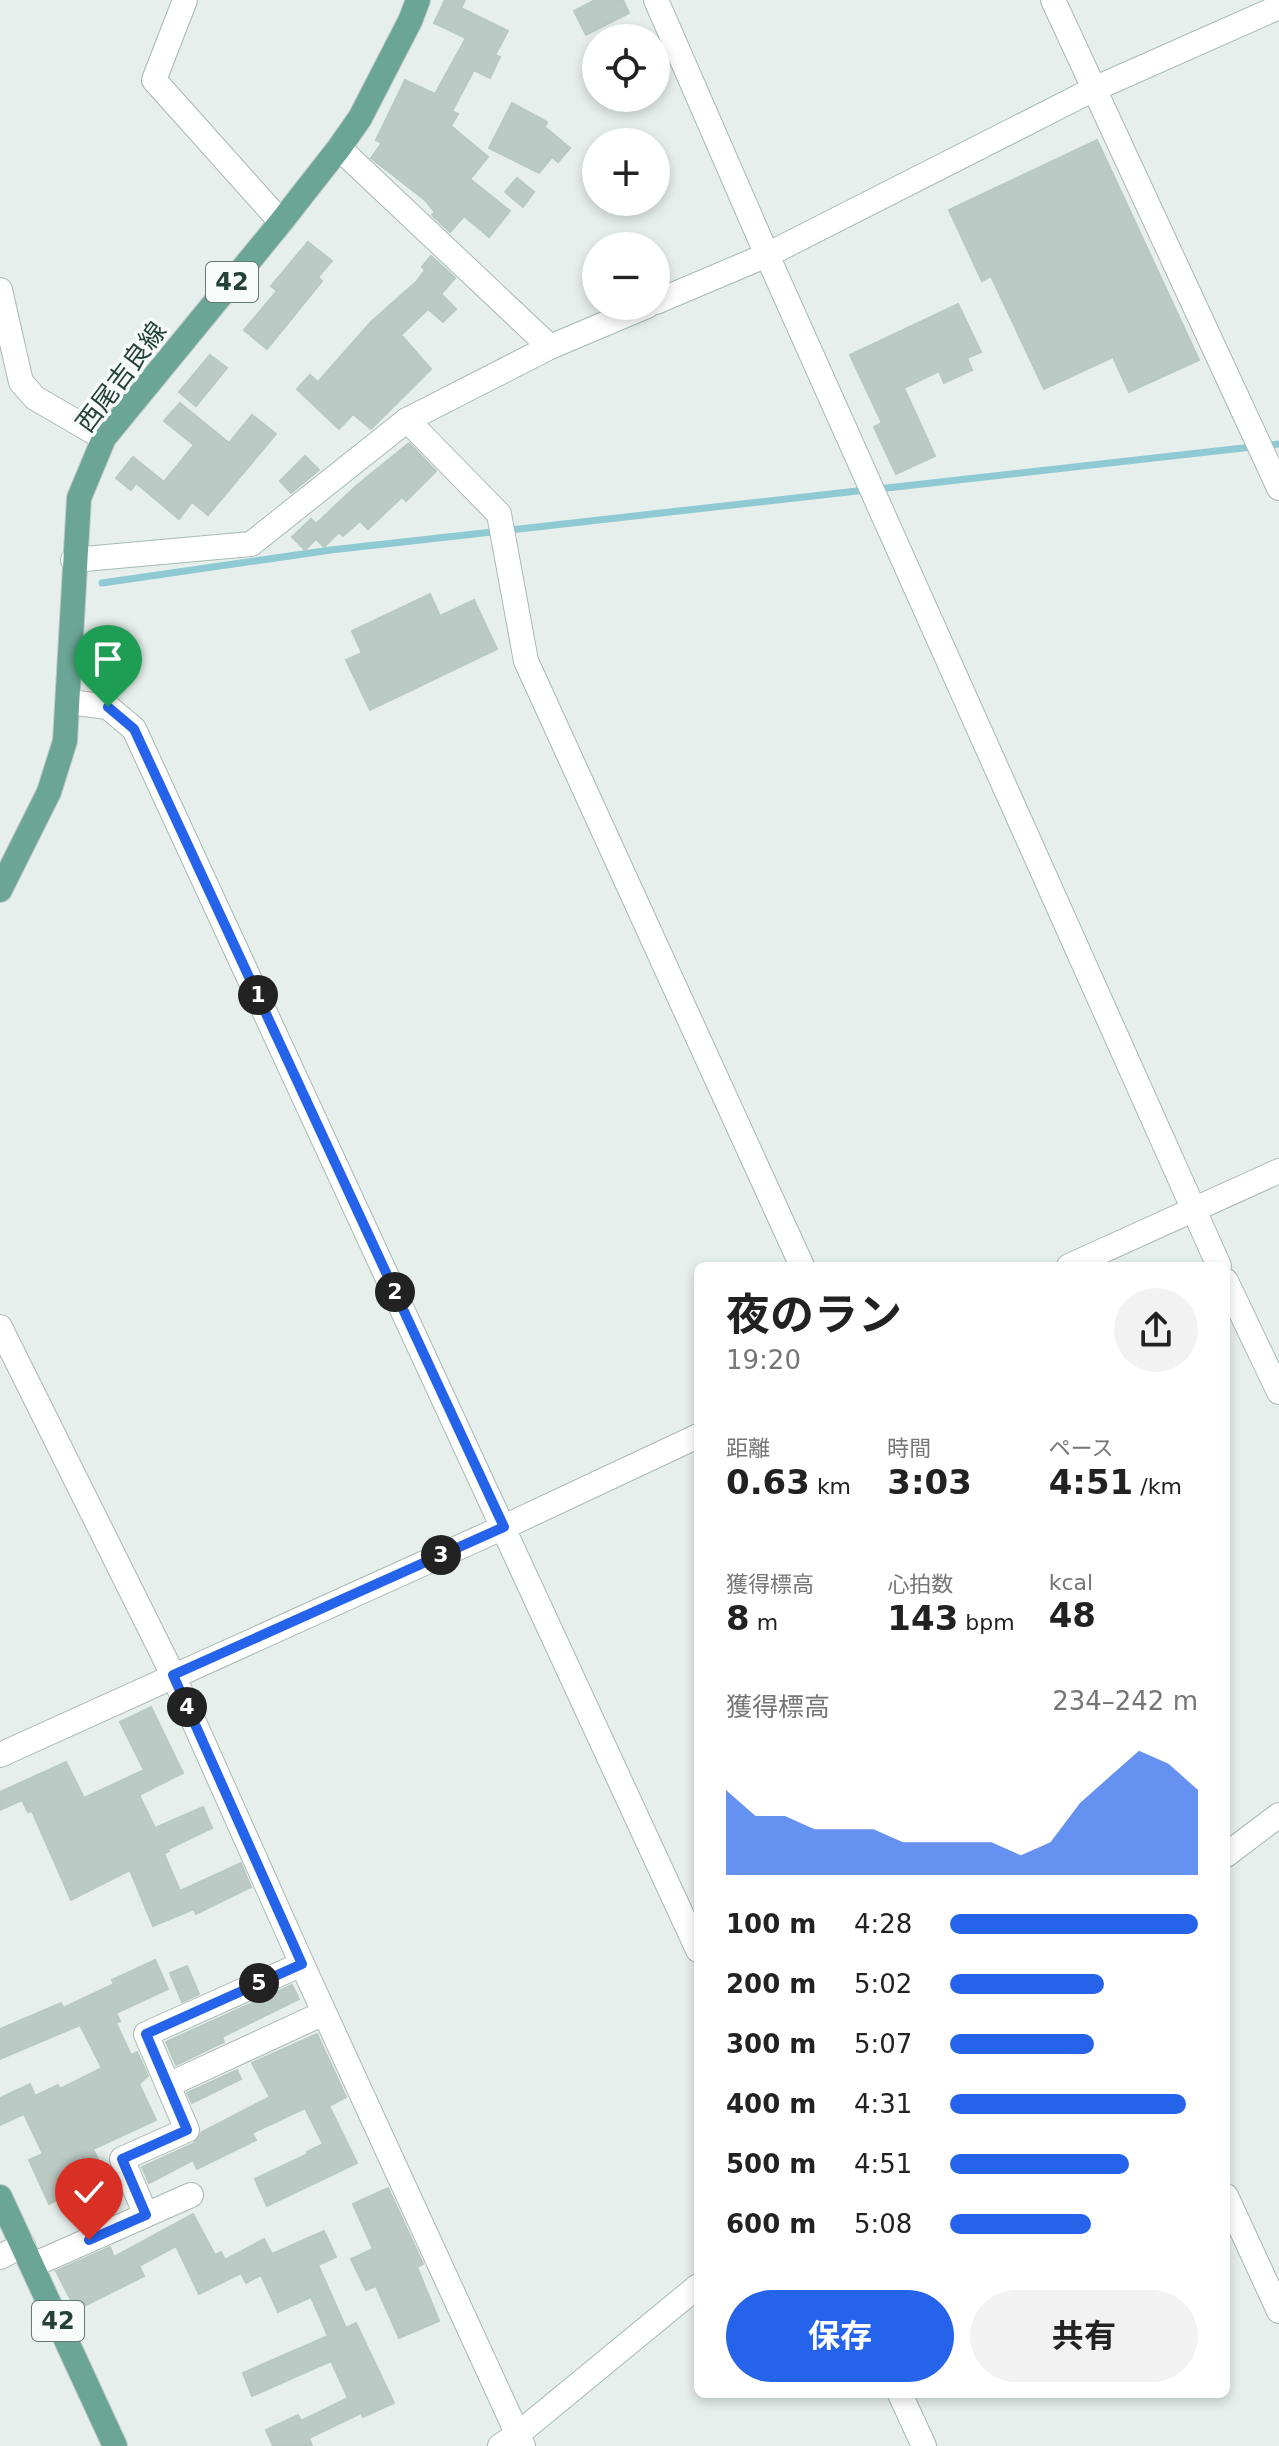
<!DOCTYPE html>
<html lang="ja">
<meta charset="utf-8">
<style>
:root{--surface:#fff;--page:#f2f2f2;--text:#222;--muted:#767676;--accent:#2563eb}
body{margin:0;font-family:"DejaVu Sans","Noto Sans JP",sans-serif;background:var(--page);color:var(--text);height:100vh;display:flex;flex-direction:column;font-size:30px;white-space:nowrap}
*{box-sizing:border-box;margin:0}
p{font-size:26px;color:var(--muted)}
.icon{flex:none;width:44px;height:44px;fill:none;stroke:currentColor;stroke-width:2;stroke-linecap:round;stroke-linejoin:round}
.map{position:relative;flex:1;overflow:hidden}
.side{position:absolute;left:694px;top:1262px;width:536px;height:1136px;display:flex;flex-direction:column;background:var(--surface);border-radius:12px;box-shadow:0 4px 12px #0003}
.side>*{flex:none}
.fabs{position:absolute;left:582px;top:24px;display:grid;gap:16px}
.fabs a{display:grid;place-items:center;width:88px;height:88px;border-radius:50%;background:var(--surface);box-shadow:0 4px 12px #0003;font-size:40px}
.pin{position:absolute;display:grid;place-items:center;width:68px;height:68px;color:#fff;margin:-82px -34px;border-radius:50% 50% 50% 0;rotate:-45deg;box-shadow:0 0 8px #0007}
.pin .icon{rotate:45deg}
.km{position:absolute;width:40px;height:40px;margin:-20px;border-radius:50%;background:#222;color:#fff;font-size:22px;line-height:40px;text-align:center}
.round{display:grid;place-items:center;flex:none;width:84px;height:84px;border-radius:42px;background:var(--page)}
.overview{display:flex;align-items:center;justify-content:space-between;height:136px;padding:0 32px}
h1{font-size:44px;font-weight:700;line-height:60px}
.stats{display:grid;grid-template-columns:repeat(3,1fr);gap:12px;height:136px;padding:8px 32px}
.stats div{display:grid;align-content:center}
.stats b{font-size:34px;font-weight:700}
.stats small{font-size:22px;font-weight:400}
.stats p{font-size:22px}
.chart{height:224px;padding:16px 32px}
.chart p{display:flex;justify-content:space-between}
.chart svg{width:100%;height:144px;margin-top:8px;fill:var(--accent);opacity:.7}
.button{display:flex;gap:16px;margin-top:auto;padding:16px 32px}
.button a{flex:1;height:92px;border-radius:48px;background:var(--accent);color:#fff;font-size:32px;font-weight:700;line-height:92px;text-align:center}
.button a+a{background:var(--page);color:var(--text)}
ul{padding:0 32px;list-style:none;font-size:26px}
li{display:grid;grid-template-columns:128px 96px 1fr;align-items:center;height:60px}
li i{height:20px;border-radius:10px;background:var(--accent)}
.map>svg:first-child{display:block}
.lines{fill:none;stroke-linecap:round;stroke-linejoin:round}
.stream{stroke:#8ec9d4;stroke-width:7}
.building{fill:#bbcac4;stroke:#b8c9c2;stroke-width:2}
.street-casing{stroke:#a8b8b2;stroke-width:26}
.secondary-casing{stroke:#a4bbb3;stroke-width:26}
.primary-casing{stroke:#c2cac8;stroke-width:26}
.street{stroke:#fff;stroke-width:24}
.secondary{stroke:#fff;stroke-width:24}
.primary{stroke:#6aa596;stroke-width:24}
.route-casing{stroke:#fff;stroke-width:16}
.route{stroke:#2563eb;stroke-width:10}
.labels{text-anchor:middle;dominant-baseline:central;stroke-width:7;stroke-linejoin:round;paint-order:stroke}
.shield{fill:#f7fbf9;stroke:#637a73;stroke-width:2}
.shield-label{font-size:24px;font-weight:bold;fill:#24423a}
.street-label{font-size:26px;fill:#24423a;stroke:#f7fbf9}
</style>
<div class="map">
<svg width="1279" height="2446" viewBox="0 0 1279 2446">
<rect width="100%" height="100%" fill="#e6efeb"/>
<g class="lines">
<g class="stream">
<path d="M 878,489 L 1279,444"/>
<path d="M 102,583 L 331,550 L 866,490"/>
</g>
</g>
<g class="building">
<path d="M 445,0 L 465,0 L 461,8 L 508,31 L 495,55 L 500,57 L 490,78 L 474,70 L 452,111 L 458,114 L 451,126 L 488,157 L 470,179 L 510,211 L 489,237 L 464,216 L 450,232 L 432,215 L 435,212 L 425,200 L 371,158 L 382,143 L 376,140 L 405,80 L 435,94 L 466,38 L 434,23 Z"/>
<path d="M 595,0 L 623,0 L 629,13 L 586,35 L 574,11 Z"/>
<path d="M 512,103 L 547,122 L 545,127 L 570,148 L 558,162 L 552,157 L 539,173 L 489,148 Z"/>
<path d="M 1097,140 L 1199,360 L 1129,392 L 1113,357 L 1044,389 L 991,276 L 982,281 L 949,210 Z"/>
<path d="M 517,178 L 534,192 L 523,207 L 505,192 Z"/>
<path d="M 308,242 L 332,261 L 318,277 L 322,281 L 267,349 L 244,330 L 277,291 L 271,286 Z"/>
<path d="M 431,256 L 455,278 L 441,294 L 456,309 L 443,322 L 428,309 L 401,335 L 431,369 L 371,429 L 353,414 L 339,429 L 297,389 L 310,375 L 318,382 L 371,322 L 416,282 L 425,270 L 422,267 Z"/>
<path d="M 958,304 L 981,352 L 967,358 L 972,370 L 944,383 L 939,371 L 904,388 L 935,456 L 896,474 L 874,427 L 882,423 L 850,355 Z"/>
<path d="M 210,355 L 227,368 L 196,406 L 179,392 Z"/>
<path d="M 180,403 L 229,443 L 252,415 L 276,434 L 208,515 L 192,502 L 179,519 L 136,483 L 131,490 L 116,478 L 133,457 L 164,482 L 194,445 L 164,421 Z"/>
<path d="M 409,443 L 436,471 L 406,501 L 402,497 L 368,529 L 360,521 L 343,536 L 339,532 L 324,547 L 316,539 L 305,550 L 292,537 L 311,519 L 316,524 L 356,486 Z"/>
<path d="M 305,456 L 319,470 L 291,493 L 280,481 Z"/>
<path d="M 430,594 L 440,616 L 474,600 L 497,649 L 370,710 L 346,660 L 362,653 L 352,631 Z"/>
<path d="M 151,1707 L 183,1773 L 139,1795 L 155,1828 L 203,1807 L 212,1828 L 168,1849 L 169,1851 L 164,1854 L 180,1891 L 241,1863 L 251,1887 L 196,1914 L 194,1909 L 153,1926 L 130,1870 L 71,1900 L 32,1811 L 28,1812 L 22,1800 L 0,1810 L 0,1792 L 66,1762 L 84,1798 L 144,1770 L 120,1722 Z"/>
<path d="M 155,1960 L 168,1989 L 116,2013 L 120,2021 L 116,2023 L 131,2055 L 137,2052 L 148,2076 L 139,2084 L 156,2120 L 93,2149 L 107,2178 L 49,2204 L 29,2160 L 43,2154 L 24,2114 L 0,2125 L 0,2098 L 30,2084 L 35,2096 L 58,2085 L 60,2089 L 102,2068 L 80,2025 L 0,2059 L 0,2029 L 61,2003 L 63,2008 L 114,1984 L 112,1980 Z"/>
<path d="M 187,1966 L 199,1994 L 182,2002 L 170,1973 Z"/>
<path d="M 292,1985 L 299,1999 L 222,2037 L 224,2042 L 176,2065 L 166,2042 Z"/>
<path d="M 317,2034 L 346,2097 L 329,2106 L 357,2163 L 267,2206 L 255,2179 L 308,2154 L 307,2152 L 323,2144 L 305,2108 L 252,2133 L 256,2140 L 197,2169 L 193,2160 L 149,2183 L 142,2167 L 193,2144 L 202,2132 L 270,2097 L 252,2063 Z"/>
<path d="M 237,2070 L 241,2079 L 192,2103 L 187,2093 Z"/>
<path d="M 388,2188 L 423,2264 L 417,2267 L 439,2321 L 399,2338 L 376,2286 L 366,2290 L 351,2259 L 373,2249 L 353,2204 Z"/>
<path d="M 193,2214 L 215,2255 L 221,2252 L 225,2260 L 264,2239 L 272,2254 L 324,2231 L 336,2257 L 318,2265 L 346,2328 L 356,2323 L 394,2403 L 363,2417 L 361,2413 L 309,2438 L 312,2446 L 273,2446 L 266,2430 L 298,2415 L 301,2421 L 348,2398 L 331,2361 L 252,2396 L 243,2373 L 328,2336 L 311,2297 L 278,2312 L 261,2275 L 246,2283 L 241,2273 L 199,2294 L 176,2246 L 139,2266 L 144,2276 L 76,2310 L 56,2271 L 110,2247 L 114,2257 Z"/>
</g>
<g class="lines">
<defs>
<g id="street">
<path d="M 185,0 L 154,80 L 281,222"/>
<path d="M 1053,0 L 1279,488"/>
<path d="M 339,148 L 550,347"/>
<path d="M 0,290 L 21,382 L 35,398 L 104,438"/>
<path d="M 407,420 L 499,514 L 526,661 L 802,1266"/>
<path d="M 69,702 L 108,707 L 134,729 L 698,1950"/>
<path d="M 1069,1266 L 1279,1171"/>
<path d="M 0,1327 L 173,1675 L 302,1964 L 523,2446"/>
<path d="M 0,1755 L 504,1527 L 698,1436"/>
<path d="M 168,2085 L 324,2013"/>
<path d="M 1226,2196 L 1279,2311"/>
<path d="M 146,2215 L 122,2159 L 187,2130 L 146,2034 L 302,1964"/>
<path d="M 0,2257 L 23,2245"/>
<path d="M 33,2265 L 191,2195"/>
<path d="M 900,2394 L 924,2446"/>
</g>
<g id="secondary">
<path d="M 656,0 L 767,255 L 1219,1266"/>
<path d="M 656,302 L 767,255 L 1094,89 L 1279,7"/>
<path d="M 73,560 L 251,544 L 407,420 L 550,347 L 647,306"/>
<path d="M 1226,1281 L 1279,1392"/>
<path d="M 1226,1855 L 1279,1815"/>
<path d="M 500,2446 L 518,2434 L 698,2286"/>
</g>
<g id="primary">
<path d="M 0,890 L 49,792 L 65,741 L 79,498 L 104,438 L 281,222 L 339,148 L 360,118 L 410,21 L 418,0"/>
<path d="M 0,2197 L 115,2446"/>
</g>
</defs>
<use href="#street" class="street-casing"/>
<use href="#secondary" class="secondary-casing"/>
<use href="#primary" class="primary-casing"/>
<use href="#street" class="street"/>
<use href="#secondary" class="secondary"/>
<use href="#primary" class="primary"/>
</g>
<g class="lines">
<defs>
<path id="route" d="M 89,2240 L 146,2215 L 122,2159 L 187,2130 L 146,2034 L 302,1964 L 173,1675 L 504,1527 L 134,729 L 108,707"/>
</defs>
<use href="#route" class="route-casing"/>
<use href="#route" class="route"/>
</g>
<g class="labels">
<g class="shield">
<rect x="206" y="262" width="52" height="40" rx="6"/>
<rect x="32" y="2301" width="52" height="40" rx="6"/>
</g>
<g class="shield-label">
<text x="232" y="282">42</text>
<text x="58" y="2321">42</text>
</g>
<g class="street-label">
<text transform="translate(121 377) rotate(-53)">西尾吉良線</text>
</g>
</g>
</svg>
<div class="fabs">
<a><svg class="icon" aria-label="locate" viewBox="0 0 24 24"><circle cx="12" cy="12" r="6"/><path d="M12 2v4M12 18v4M2 12h4M18 12h4"/></svg></a>
<a>+</a>
<a>−</a>
</div>
<div class="pin" style="left:108px;top:707px;background:#1e9e55"><svg class="icon" aria-label="arrive" viewBox="0 0 24 24"><path d="M6 21V4h12l-3 4 3 4H6"/></svg></div>
<div class="pin" style="left:89px;top:2240px;background:#d93025"><svg class="icon" aria-label="check" viewBox="0 0 24 24"><path d="M5 12l5 5 9-10"/></svg></div>
<b class="km" style="left:258px;top:995px">1</b>
<b class="km" style="left:395px;top:1292px">2</b>
<b class="km" style="left:441px;top:1555px">3</b>
<b class="km" style="left:187px;top:1707px">4</b>
<b class="km" style="left:259px;top:1983px">5</b>
<section class="side">
<div class="overview"><div><h1>夜のラン</h1><p>19:20</p></div><a class="round"><svg class="icon" aria-label="share" viewBox="0 0 24 24"><path d="M12 15V3M7 8l5-5 5 5M5 13v7h14v-7"/></svg></a></div>
<div class="stats">
<div><p>距離</p><b>0.63<small> km</small></b></div>
<div><p>時間</p><b>3:03</b></div>
<div><p>ペース</p><b>4:51<small> /km</small></b></div>
</div>
<div class="stats">
<div><p>獲得標高</p><b>8<small> m</small></b></div>
<div><p>心拍数</p><b>143<small> bpm</small></b></div>
<div><p>kcal</p><b>48</b></div>
</div>
<div class="chart"><p><span>獲得標高</span>234–242 m</p>
<svg viewBox="0 0 160 44" preserveAspectRatio="none"><path d="M0 44V18L10 26L20 26L30 30L40 30L50 30L60 34L70 34L80 34L90 34L100 38L110 34L120 22L130 14L140 6L150 10L160 18V44z"/></svg>
</div>
<ul>
<li><b>100 m</b>4:28<i style="width:100%"></i></li>
<li><b>200 m</b>5:02<i style="width:62%"></i></li>
<li><b>300 m</b>5:07<i style="width:58%"></i></li>
<li><b>400 m</b>4:31<i style="width:95%"></i></li>
<li><b>500 m</b>4:51<i style="width:72%"></i></li>
<li><b>600 m</b>5:08<i style="width:57%"></i></li>
</ul>
<div class="button"><a>保存</a><a>共有</a></div>
</section>
</div>
